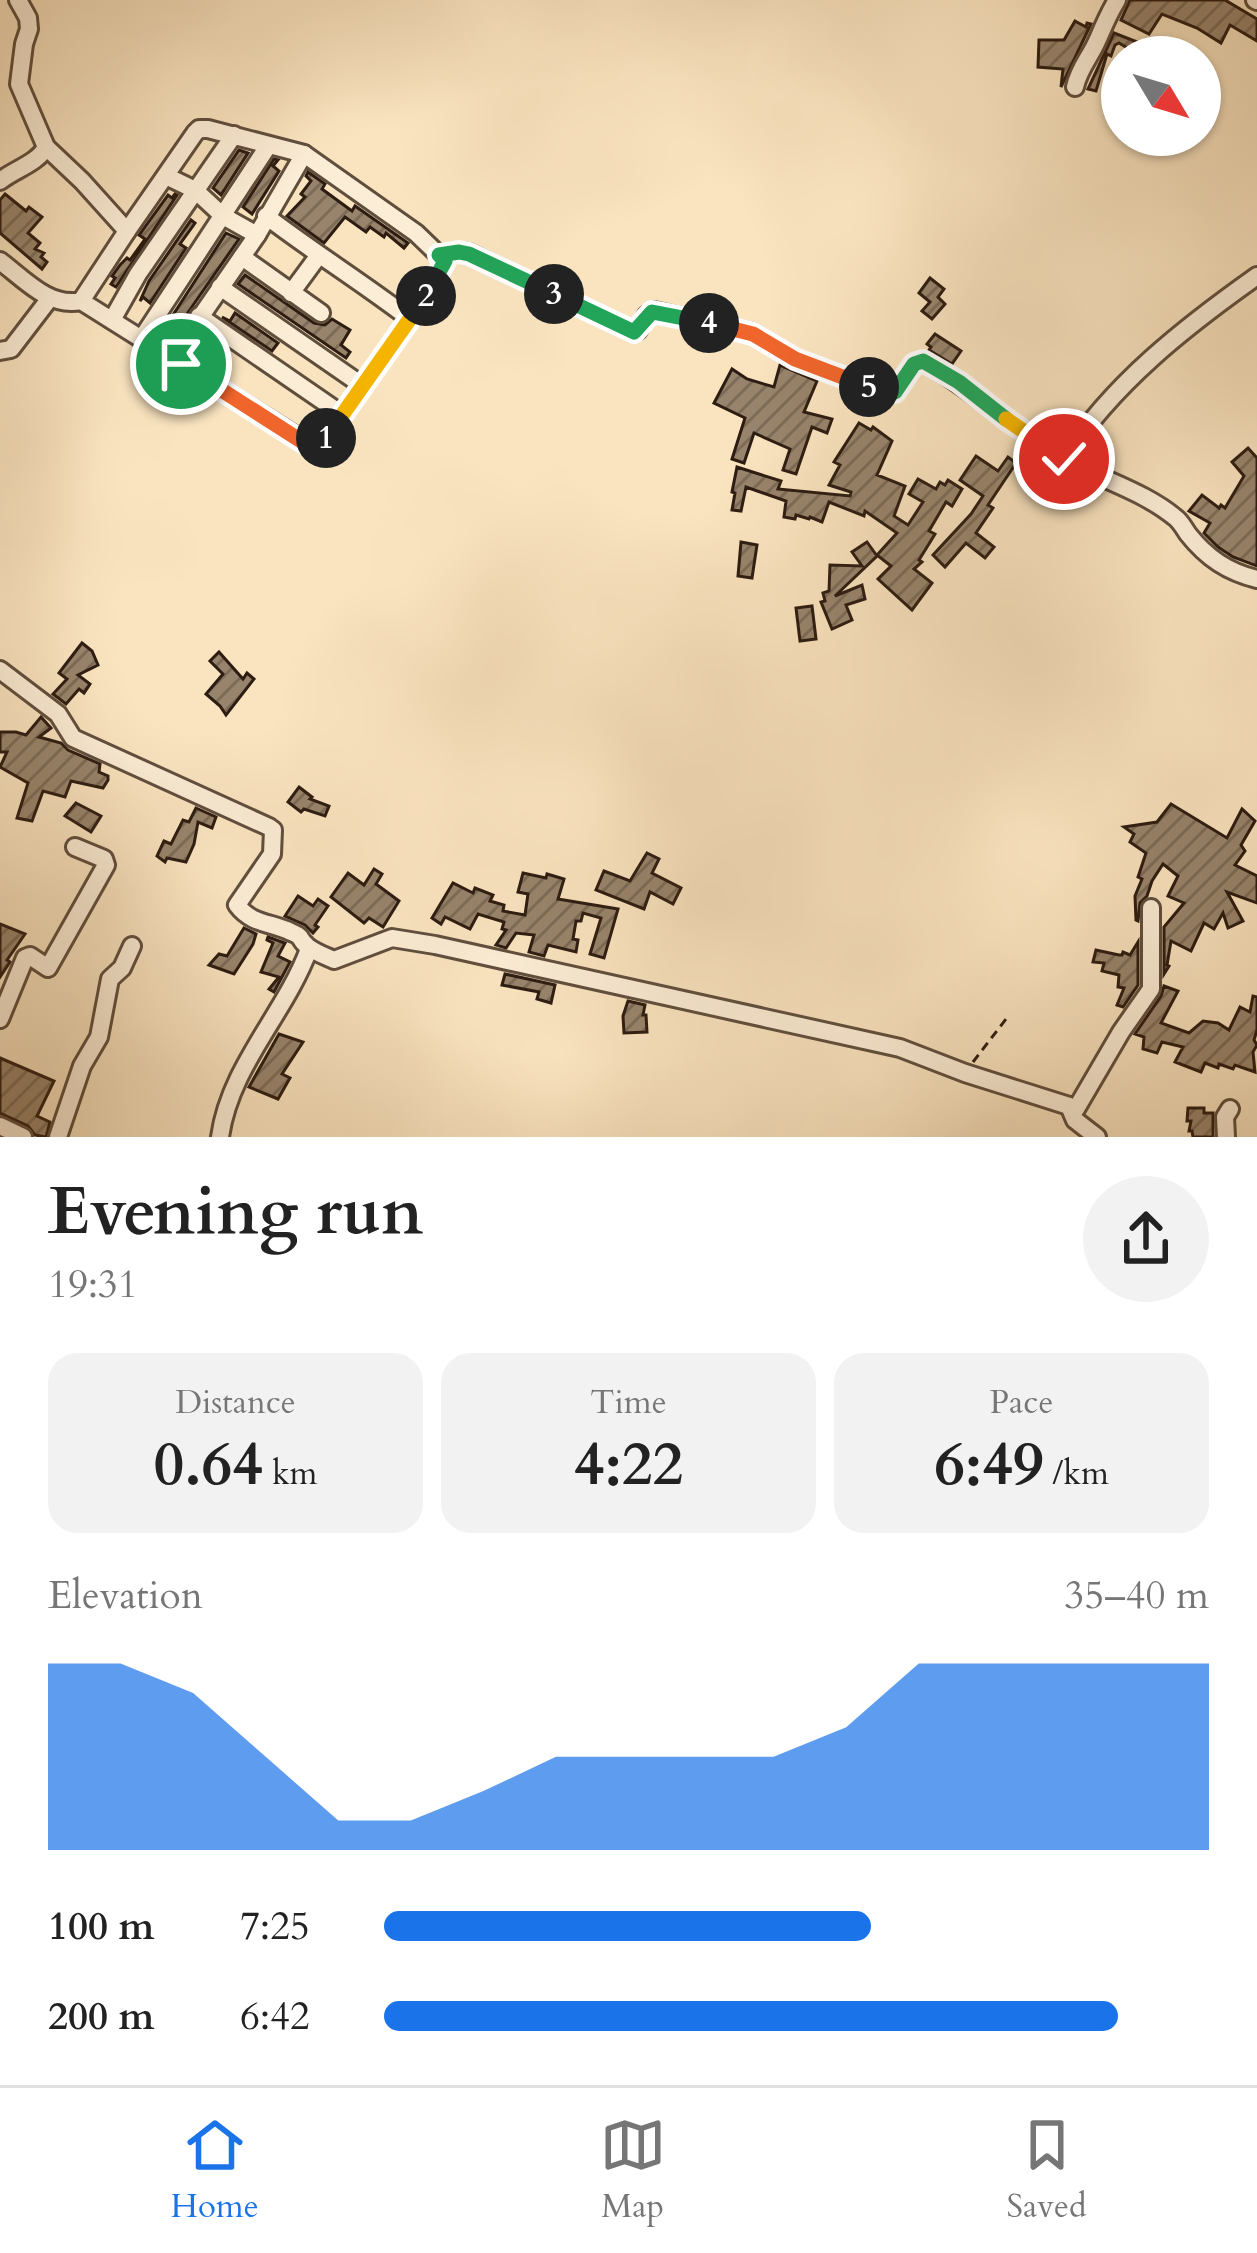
<!DOCTYPE html>
<meta charset="utf-8">
<style>
:root{--surface:#fff;--page:#f2f2f2;--text:#222;--muted:#767676;--line:#e0e0e0;--accent:#1a73e8}
body{margin:0;font-family:Cardo,serif;background:var(--page);color:var(--text);height:100vh;display:flex;flex-direction:column;font-size:45px;white-space:nowrap}
*{box-sizing:border-box;margin:0}
p{font-size:39px;color:var(--muted)}
.icon{flex:none;width:66px;height:66px;fill:none;stroke:currentColor;stroke-width:2;stroke-linecap:round;stroke-linejoin:round}
.map{position:relative;height:1137px;overflow:hidden}
.panel{display:flex;flex-direction:column;background:var(--surface);flex:1}
.panel>*{flex:none}
.needle{width:78px;rotate:128deg}
.controls{position:absolute;left:1101px;top:36px;display:grid;gap:24px}
.controls a{display:grid;place-items:center;width:120px;height:120px;border-radius:50%;background:var(--surface);box-shadow:0 3px 9px #0004;font-size:60px}
.pin{position:absolute;display:grid;place-items:center;width:102px;height:102px;color:#fff;margin:-51px;border:6px solid #fff;border-radius:50%;box-shadow:0 3px 12px #0007}
.km{position:absolute;width:60px;height:60px;margin:-30px;border-radius:50%;background:#222;color:#fff;font-size:33px;line-height:60px;text-align:center}
.round{display:grid;place-items:center;flex:none;width:126px;height:126px;border-radius:63px;background:var(--page)}
.headline{display:flex;align-items:center;justify-content:space-between;height:204px;padding:0 48px}
h1{font-size:66px;font-weight:600;line-height:90px}
.metrics{display:grid;grid-template-columns:repeat(3,1fr);gap:18px;height:204px;padding:12px 48px}
.metrics div{display:grid;align-content:center;border-radius:30px;background:var(--page);text-align:center}
.metrics b{font-size:60px;font-weight:600}
.metrics small{font-size:33px;font-weight:400}
.metrics p{font-size:33px}
.chart{height:336px;padding:24px 48px}
.chart p{display:flex;justify-content:space-between}
.chart svg{width:100%;height:216px;margin-top:12px;fill:var(--accent);opacity:.7}
ul{padding:0 48px;list-style:none;font-size:39px}
li{display:grid;grid-template-columns:192px 144px 1fr;align-items:center;height:90px}
li i{height:30px;border-radius:15px;background:var(--accent)}
.tab-bar{display:flex;justify-content:space-around;align-items:center;height:168px;border-top:3px solid var(--line);background:var(--surface);font-size:33px;color:var(--muted)}
.tab-bar a{display:grid;justify-items:center;gap:6px}
.tab-bar .active{color:var(--accent)}
.map>svg:first-child{display:block}
.building{fill:url(#building-hatch);stroke:#2d1c11;stroke-width:3}
.lines{fill:none;stroke-linecap:round;stroke-linejoin:round}
.minor-casing{stroke:#604e3d;stroke-width:22}
.path{stroke:#2d1c11;stroke-width:3;stroke-dasharray:9 6;stroke-linecap:butt}
.minor{stroke:#fcedd6;stroke-width:16}
.split-1-casing{stroke:#fff;stroke-width:24}
.split-2-casing{stroke:#fff;stroke-width:24}
.split-3-casing{stroke:#fff;stroke-width:24}
.split-4-casing{stroke:#fff;stroke-width:24}
.split-5-casing{stroke:#fff;stroke-width:24}
.split-6-casing{stroke:#fff;stroke-width:24}
.split-7-casing{stroke:#fff;stroke-width:24}
.split-1{stroke:#f0652b;stroke-width:15}
.split-2{stroke:#f5b400;stroke-width:15}
.split-3{stroke:#22a559;stroke-width:15}
.split-4{stroke:#22a559;stroke-width:15}
.split-5{stroke:#f0652b;stroke-width:15}
.split-6{stroke:#22a559;stroke-width:15}
.split-7{stroke:#f5b400;stroke-width:15}
</style>
<div class="map">
<svg width="1257" height="1137" viewBox="0 0 1257 1137">
<defs>
<pattern id="building-hatch" width="6" height="6" patternUnits="userSpaceOnUse" patternTransform="scale(3)"><rect width="6" height="6" fill="#98846c"/><path d="M-1 1l2-2M0 6l6-6M5 7l2-2" fill="none" stroke="#7c6b57"/></pattern>
</defs>
<rect width="100%" height="100%" fill="#fae4c0"/>
<filter id="stains"><feTurbulence type="fractalNoise" baseFrequency=".00167" numOctaves="4"/><feColorMatrix values="0 0 0 0 .2 0 0 0 0 .09 0 0 0 0 .02 0 0 0 .5 -.17"/></filter>
<radialGradient id="worn" r=".72"><stop offset=".6" stop-color="#630" stop-opacity="0"/><stop offset="1" stop-color="#630" stop-opacity=".3"/></radialGradient>
<g class="building">
<path d="M 1130,0 L 1225,0 L 1257,19 L 1257,41 L 1230,25 L 1221,43 L 1197,28 L 1162,14 L 1149,34 L 1121,20 Z"/>
<path d="M 1075,21 L 1086,27 L 1087,23 L 1091,24 L 1061,87 L 1063,69 L 1038,67 L 1039,40 L 1064,40 Z"/>
<path d="M 1114,33 L 1145,45 L 1139,55 L 1119,43 L 1115,45 L 1111,56 L 1107,54 L 1096,91 L 1088,89 Z"/>
<path d="M 239,150 L 248,153 L 221,195 L 213,188 Z"/>
<path d="M 274,159 L 278,160 L 273,166 L 279,171 L 252,214 L 243,207 Z"/>
<path d="M 308,172 L 325,184 L 322,189 L 352,211 L 355,206 L 408,243 L 404,248 L 386,233 L 384,237 L 370,227 L 366,232 L 345,217 L 324,243 L 309,232 L 287,216 L 305,197 L 301,194 L 311,181 L 306,176 Z"/>
<path d="M 5,194 L 26,211 L 29,207 L 42,217 L 28,233 L 40,243 L 35,249 L 44,253 L 41,257 L 47,262 L 42,269 L 0,233 L 0,200 Z"/>
<path d="M 175,194 L 177,195 L 116,287 L 111,284 L 115,278 L 112,276 L 120,265 L 127,258 L 130,260 L 145,239 L 139,235 L 168,195 L 172,198 Z"/>
<path d="M 191,220 L 195,223 L 180,244 L 186,248 L 150,303 L 143,297 L 140,301 L 149,281 Z"/>
<path d="M 226,233 L 239,239 L 180,324 L 171,318 Z"/>
<path d="M 245,275 L 314,323 L 325,325 L 332,319 L 350,330 L 341,345 L 350,352 L 346,358 L 238,284 Z"/>
<path d="M 930,278 L 944,289 L 938,297 L 945,304 L 932,319 L 922,311 L 930,302 L 919,293 Z"/>
<path d="M 235,313 L 278,343 L 272,351 L 222,317 L 230,321 Z"/>
<path d="M 935,334 L 961,351 L 952,364 L 929,350 L 931,347 L 927,344 Z"/>
<path d="M 780,365 L 817,381 L 804,412 L 832,419 L 827,433 L 812,427 L 796,474 L 783,470 L 790,449 L 754,433 L 744,463 L 732,459 L 745,418 L 714,403 L 732,369 L 747,379 L 774,387 Z"/>
<path d="M 859,423 L 871,430 L 873,427 L 892,441 L 877,475 L 905,486 L 894,516 L 908,525 L 923,502 L 909,494 L 918,479 L 936,489 L 940,482 L 945,485 L 948,480 L 962,489 L 952,506 L 946,502 L 929,531 L 935,534 L 919,560 L 922,562 L 914,569 L 932,583 L 912,610 L 878,579 L 891,566 L 877,555 L 897,533 L 865,511 L 864,516 L 829,502 L 822,522 L 810,517 L 809,519 L 796,515 L 795,519 L 784,517 L 786,501 L 746,487 L 741,511 L 732,510 L 735,493 L 732,492 L 737,467 L 781,481 L 778,489 L 850,496 L 851,492 L 829,485 L 840,465 L 834,462 Z"/>
<path d="M 1248,448 L 1257,458 L 1257,566 L 1233,557 L 1218,547 L 1204,533 L 1210,523 L 1189,511 L 1202,495 L 1219,508 L 1221,505 L 1225,508 L 1244,476 L 1232,462 Z"/>
<path d="M 976,456 L 998,471 L 1008,457 L 1016,463 L 988,505 L 993,508 L 976,533 L 994,547 L 985,558 L 966,543 L 945,567 L 933,555 L 971,514 L 983,496 L 960,480 Z"/>
<path d="M 741,542 L 757,545 L 752,578 L 738,576 Z"/>
<path d="M 867,542 L 877,556 L 835,596 L 862,585 L 865,599 L 846,605 L 852,620 L 832,629 L 821,602 L 825,601 L 823,593 L 829,591 L 830,565 L 862,566 L 852,552 Z"/>
<path d="M 812,606 L 816,639 L 800,641 L 796,608 Z"/>
<path d="M 82,643 L 92,651 L 98,665 L 78,675 L 90,684 L 84,693 L 79,689 L 66,704 L 53,694 L 67,679 L 59,673 Z"/>
<path d="M 219,652 L 243,679 L 247,673 L 254,679 L 226,715 L 220,706 L 206,694 L 223,674 L 210,661 Z"/>
<path d="M 41,717 L 51,728 L 39,737 L 61,743 L 68,750 L 100,764 L 99,772 L 108,776 L 108,780 L 103,788 L 71,781 L 65,797 L 43,791 L 32,821 L 17,818 L 28,783 L 0,767 L 7,752 L 0,752 L 0,732 L 16,732 L 26,735 Z"/>
<path d="M 299,787 L 312,797 L 310,799 L 329,806 L 325,816 L 304,809 L 301,812 L 288,802 Z"/>
<path d="M 76,803 L 101,816 L 91,832 L 65,816 Z"/>
<path d="M 1171,804 L 1227,838 L 1242,809 L 1255,821 L 1241,845 L 1245,851 L 1235,865 L 1257,876 L 1257,903 L 1227,892 L 1243,921 L 1228,928 L 1223,913 L 1214,929 L 1204,923 L 1191,951 L 1171,941 L 1167,965 L 1169,966 L 1164,974 L 1164,927 L 1184,903 L 1168,896 L 1178,876 L 1163,864 L 1152,881 L 1147,896 L 1140,903 L 1138,921 L 1136,920 L 1135,896 L 1142,879 L 1138,877 L 1146,853 L 1130,842 L 1134,834 L 1124,827 L 1157,822 Z"/>
<path d="M 196,808 L 216,817 L 212,828 L 198,822 L 194,844 L 186,862 L 167,858 L 165,862 L 157,856 L 164,841 L 171,844 L 183,820 L 189,822 Z"/>
<path d="M 647,853 L 659,859 L 652,873 L 681,888 L 673,904 L 650,892 L 644,909 L 596,890 L 604,871 L 630,881 Z"/>
<path d="M 374,869 L 382,874 L 376,884 L 399,901 L 383,927 L 369,918 L 364,923 L 331,897 L 348,873 L 364,885 Z"/>
<path d="M 523,873 L 546,878 L 547,874 L 564,879 L 558,899 L 618,909 L 604,958 L 590,954 L 601,918 L 583,913 L 581,921 L 576,921 L 573,939 L 578,940 L 576,952 L 548,945 L 544,956 L 529,952 L 534,935 L 516,933 L 506,948 L 496,945 L 506,930 L 502,929 L 504,922 L 478,914 L 470,929 L 445,917 L 441,924 L 432,918 L 453,883 L 473,893 L 475,888 L 493,895 L 490,901 L 504,905 L 503,911 L 525,915 L 528,894 L 518,892 Z"/>
<path d="M 298,896 L 313,906 L 318,899 L 328,906 L 315,925 L 318,927 L 313,933 L 305,925 L 285,916 Z"/>
<path d="M 0,924 L 25,934 L 7,960 L 10,962 L 0,977 Z"/>
<path d="M 244,928 L 256,934 L 253,944 L 234,974 L 209,965 L 219,954 L 227,956 Z"/>
<path d="M 268,937 L 285,943 L 278,956 L 290,962 L 274,992 L 269,989 L 279,977 L 261,972 L 273,943 L 267,940 Z"/>
<path d="M 1138,942 L 1138,985 L 1123,1007 L 1117,1005 L 1124,988 L 1118,987 L 1119,975 L 1102,971 L 1104,963 L 1093,962 L 1096,950 L 1119,955 L 1122,955 L 1123,952 L 1130,955 Z"/>
<path d="M 505,974 L 555,985 L 551,1003 L 537,999 L 539,992 L 502,985 Z"/>
<path d="M 1164,986 L 1178,991 L 1161,1023 L 1189,1033 L 1203,1021 L 1218,1023 L 1229,1030 L 1240,1007 L 1250,1012 L 1253,996 L 1257,997 L 1257,1030 L 1254,1040 L 1257,1045 L 1253,1052 L 1255,1072 L 1235,1065 L 1233,1069 L 1219,1064 L 1218,1068 L 1205,1063 L 1201,1072 L 1175,1062 L 1183,1047 L 1162,1042 L 1157,1053 L 1143,1049 L 1144,1037 L 1135,1034 L 1161,996 Z"/>
<path d="M 628,1001 L 645,1005 L 643,1015 L 646,1015 L 647,1032 L 624,1033 L 623,1016 Z"/>
<path d="M 279,1034 L 303,1042 L 282,1074 L 290,1078 L 278,1099 L 249,1087 Z"/>
<path d="M 0,1058 L 54,1081 L 37,1116 L 50,1122 L 46,1137 L 35,1135 L 28,1126 L 0,1113 Z"/>
<path d="M 1188,1108 L 1204,1108 L 1204,1113 L 1213,1113 L 1213,1137 L 1193,1137 L 1192,1131 L 1189,1131 L 1191,1121 L 1187,1121 Z"/>
</g>
<g class="lines">
<defs>
<g id="minor">
<path d="M 1255,0 L 1257,1"/>
<path d="M 1075,87 C 1079,68 1091,56 1098,39 C 1104,25 1109,13 1117,0"/>
<path d="M 166,176 L 195,190 L 223,216 L 257,235"/>
<path d="M 0,181 C 15,169 38,163 46,147 L 19,84 L 24,44 L 29,29 L 28,18 L 18,0"/>
<path d="M 266,216 C 313,252 363,283 410,319"/>
<path d="M 439,255 L 459,252 L 469,253 L 631,331 L 638,330 L 647,315 L 654,311 L 753,333 L 795,359 L 886,393 L 895,392 L 914,364 L 923,361 C 972,389 1013,428 1062,457 C 1099,480 1143,490 1177,519 C 1182,524 1184,528 1188,534 C 1207,558 1228,572 1257,579"/>
<path d="M 242,257 L 321,313"/>
<path d="M 0,261 C 24,279 49,308 81,301 L 127,231 L 82,181 L 46,147"/>
<path d="M 220,287 L 363,386"/>
<path d="M 291,293 L 319,255"/>
<path d="M 81,301 L 315,448 L 321,445 L 410,319 L 445,261 L 416,233 L 304,154 L 208,129 L 199,129 L 195,133 L 127,231"/>
<path d="M 199,316 L 343,415"/>
<path d="M 112,320 L 138,274 L 234,135"/>
<path d="M 142,338 L 268,146"/>
<path d="M 0,351 L 11,349 L 50,298"/>
<path d="M 172,358 L 257,235 L 304,154"/>
<path d="M 1064,459 C 1112,384 1185,327 1257,276"/>
<path d="M 0,670 L 58,714 L 73,738 L 269,827 L 273,830 L 272,854 L 237,905 C 252,925 271,922 291,932 C 305,938 296,936 307,946 C 314,952 325,956 334,960 L 392,938 L 435,945 L 900,1048 L 965,1073 L 1069,1106 L 1075,1120 L 1097,1137"/>
<path d="M 0,1019 L 25,958 L 30,956 L 48,968 L 106,865 L 104,859 L 75,847"/>
<path d="M 1069,1106 L 1076,1109 L 1121,1032 L 1151,989 L 1151,908"/>
<path d="M 0,1126 L 23,1137"/>
<path d="M 58,1137 L 82,1066 L 99,1037 L 110,979 L 122,968 L 132,946"/>
<path d="M 220,1137 C 230,1066 285,1014 309,949"/>
<path d="M 1226,1137 L 1225,1117 L 1230,1109"/>
</g>
</defs>
<use href="#minor" class="minor-casing"/>
<path class="path" d="M 973,1062 L 1006,1019"/>
<use href="#minor" class="minor"/>
</g>
<g class="lines">
<defs>
<path id="split-1" d="M 181,364 L 309,446 L 321,445 L 326,438"/>
<path id="split-2" d="M 326,438 L 426,296"/>
<path id="split-3" d="M 426,296 L 445,261 L 439,255 L 459,252 L 469,254 L 554,294"/>
<path id="split-4" d="M 554,294 L 634,332 L 652,312 L 709,323"/>
<path id="split-5" d="M 709,323 L 753,334 L 795,359 L 869,387"/>
<path id="split-6" d="M 869,387 L 886,394 L 895,392 L 914,364 L 923,361 L 959,382 L 1006,419"/>
<path id="split-7" d="M 1006,419 L 1064,459"/>
</defs>
<use href="#split-1" class="split-1-casing"/>
<use href="#split-2" class="split-2-casing"/>
<use href="#split-3" class="split-3-casing"/>
<use href="#split-4" class="split-4-casing"/>
<use href="#split-5" class="split-5-casing"/>
<use href="#split-6" class="split-6-casing"/>
<use href="#split-7" class="split-7-casing"/>
<use href="#split-1" class="split-1"/>
<use href="#split-2" class="split-2"/>
<use href="#split-3" class="split-3"/>
<use href="#split-4" class="split-4"/>
<use href="#split-5" class="split-5"/>
<use href="#split-6" class="split-6"/>
<use href="#split-7" class="split-7"/>
</g>
<rect width="100%" height="100%" filter="url(#stains)"/>
<rect width="100%" height="100%" fill="url(#worn)"/>
</svg>
<div class="controls">
<a><svg class="needle" viewBox="-14 -14 28 28"><path d="M0-13l5 13h-10z" fill="#e53935"/><path d="M0 13l5-13h-10z" fill="#767676"/></svg></a>
</div>
<div class="pin" style="left:181px;top:364px;background:#1e9e55"><svg class="icon" aria-label="arrive" viewBox="0 0 24 24"><path d="M6 21V4h12l-3 4 3 4H6"/></svg></div>
<div class="pin" style="left:1064px;top:459px;background:#d93025"><svg class="icon" aria-label="check" viewBox="0 0 24 24"><path d="M5 12l5 5 9-10"/></svg></div>
<b class="km" style="left:326px;top:438px">1</b>
<b class="km" style="left:426px;top:296px">2</b>
<b class="km" style="left:554px;top:294px">3</b>
<b class="km" style="left:709px;top:323px">4</b>
<b class="km" style="left:869px;top:387px">5</b>
</div>
<section class="panel">
<div class="headline"><div><h1>Evening run</h1><p>19:31</p></div><a class="round"><svg class="icon" aria-label="share" viewBox="0 0 24 24"><path d="M12 15V3M7 8l5-5 5 5M5 13v7h14v-7"/></svg></a></div>
<div class="metrics">
<div><p>Distance</p><b>0.64<small> km</small></b></div>
<div><p>Time</p><b>4:22</b></div>
<div><p>Pace</p><b>6:49<small> /km</small></b></div>
</div>
<div class="chart"><p><span>Elevation</span>35–40 m</p>
<svg viewBox="0 0 160 44" preserveAspectRatio="none"><path d="M0 44V6L10 6L20 12L30 25L40 38L50 38L60 32L70 25L80 25L90 25L100 25L110 19L120 6L130 6L140 6L150 6L160 6V44z"/></svg>
</div>
<ul>
<li><b>100 m</b>7:25<i style="width:59%"></i></li>
<li><b>200 m</b>6:42<i style="width:89%"></i></li>
</ul>
</section>
<nav class="tab-bar">
<a class="active"><svg class="icon" aria-label="home" viewBox="0 0 24 24"><path d="M3 11l9-7 9 7M6 9v11h12V9"/></svg>Home</a>
<a><svg class="icon" aria-label="map" viewBox="0 0 24 24"><path d="M3 6l6-2 6 2 6-2v14l-6 2-6-2-6 2zM9 4v14M15 6v14"/></svg>Map</a>
<a><svg class="icon" aria-label="saved" viewBox="0 0 24 24"><path d="M7 4h10v16l-5-4-5 4z"/></svg>Saved</a>
</nav>
